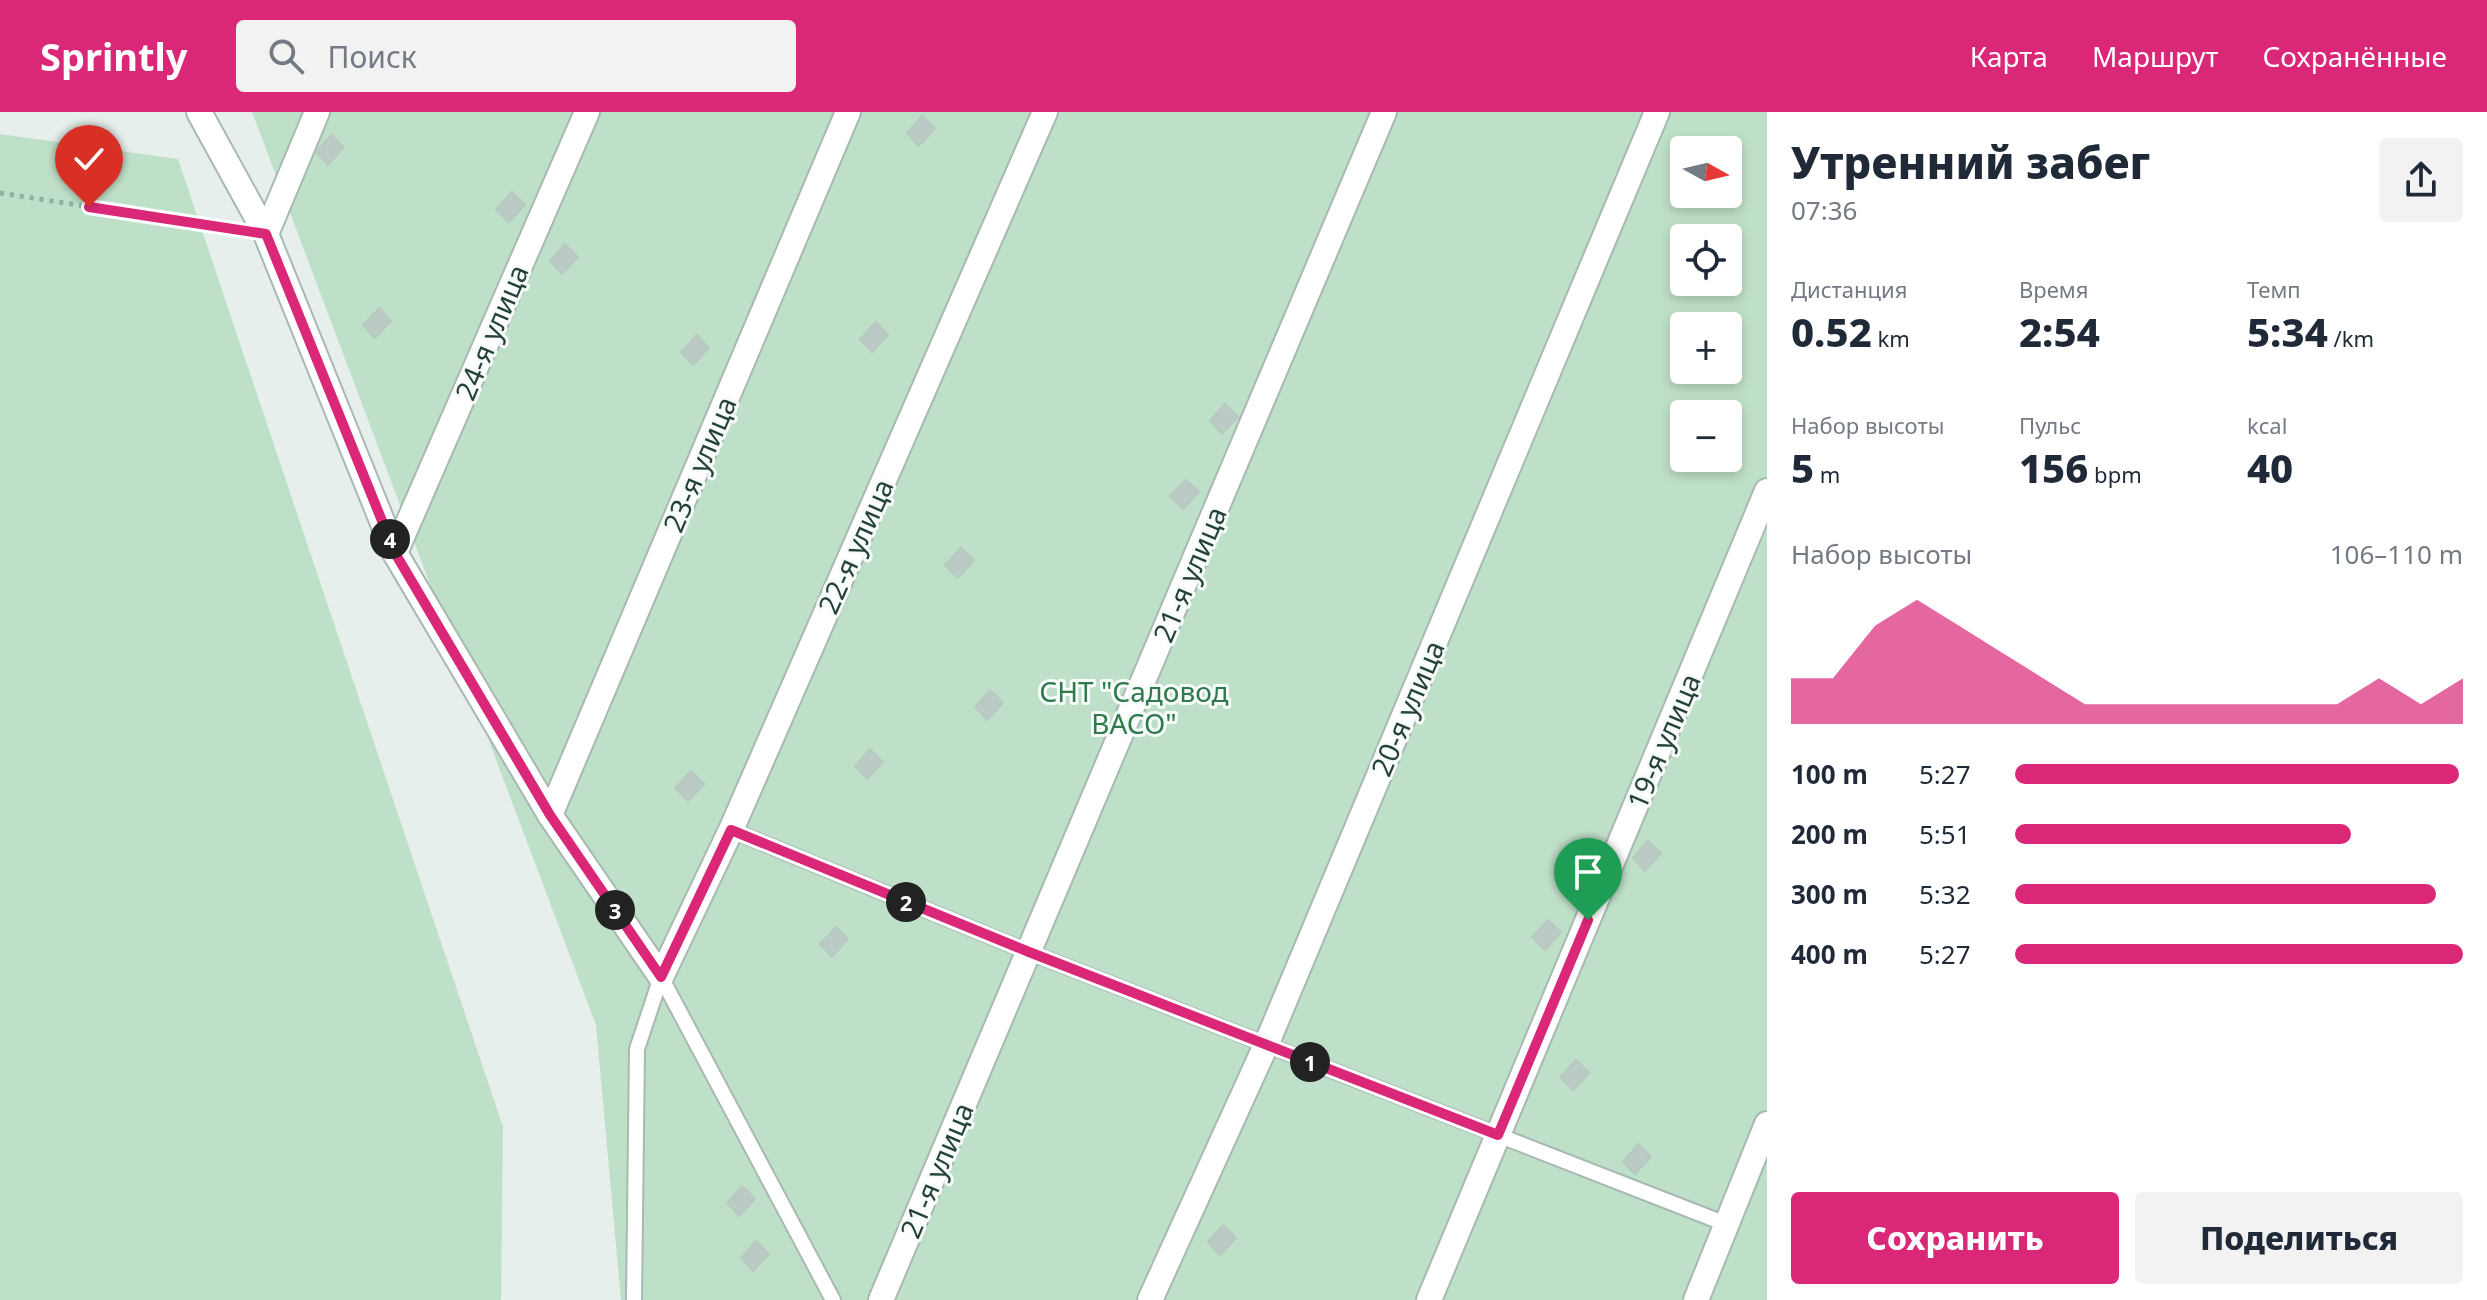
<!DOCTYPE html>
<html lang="ru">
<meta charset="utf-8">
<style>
:root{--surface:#fff;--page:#f2f2f3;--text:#1f2937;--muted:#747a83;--accent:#db2777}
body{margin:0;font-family:"Noto Sans",sans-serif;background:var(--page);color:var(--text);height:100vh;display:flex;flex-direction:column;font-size:30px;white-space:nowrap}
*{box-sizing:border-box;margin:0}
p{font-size:26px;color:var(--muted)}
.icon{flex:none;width:44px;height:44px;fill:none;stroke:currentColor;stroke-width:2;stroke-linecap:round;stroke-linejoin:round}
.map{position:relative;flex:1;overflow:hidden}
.details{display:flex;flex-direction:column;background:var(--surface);width:720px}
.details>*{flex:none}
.needle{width:52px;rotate:98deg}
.tools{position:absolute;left:1670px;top:24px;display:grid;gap:16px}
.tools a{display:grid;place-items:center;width:72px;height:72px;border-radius:8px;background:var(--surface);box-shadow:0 4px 12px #0003;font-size:40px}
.pin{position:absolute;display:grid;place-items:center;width:68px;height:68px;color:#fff;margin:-82px -34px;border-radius:50% 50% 50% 0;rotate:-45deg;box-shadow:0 0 8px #0007}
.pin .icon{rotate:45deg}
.km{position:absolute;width:40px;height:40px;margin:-20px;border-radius:50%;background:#222;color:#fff;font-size:22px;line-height:40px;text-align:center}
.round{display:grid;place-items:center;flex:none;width:84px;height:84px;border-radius:8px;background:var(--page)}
.summary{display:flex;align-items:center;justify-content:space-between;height:136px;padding:0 24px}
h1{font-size:44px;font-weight:800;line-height:60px}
.metrics{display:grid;grid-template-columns:repeat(3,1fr);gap:12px;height:136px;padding:8px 24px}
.metrics div{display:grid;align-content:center}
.metrics b{font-size:40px;font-weight:800}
.metrics small{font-size:22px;font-weight:400}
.metrics p{font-size:22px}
.chart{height:224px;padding:16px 24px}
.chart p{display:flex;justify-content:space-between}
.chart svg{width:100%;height:144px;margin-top:8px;fill:var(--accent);opacity:.7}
.primary-button{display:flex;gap:16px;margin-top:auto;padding:16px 24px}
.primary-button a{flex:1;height:92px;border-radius:8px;background:var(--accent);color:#fff;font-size:32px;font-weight:800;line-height:92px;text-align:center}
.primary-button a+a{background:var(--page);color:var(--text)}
ul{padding:0 24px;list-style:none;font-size:26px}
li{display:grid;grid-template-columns:128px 96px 1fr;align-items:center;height:60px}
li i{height:20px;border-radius:10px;background:var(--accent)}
header{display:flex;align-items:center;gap:48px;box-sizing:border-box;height:112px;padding:0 40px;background:var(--accent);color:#fff}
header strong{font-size:38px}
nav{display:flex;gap:44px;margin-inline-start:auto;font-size:28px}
.search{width:560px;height:72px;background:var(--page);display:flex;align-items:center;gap:20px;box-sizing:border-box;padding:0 28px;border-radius:8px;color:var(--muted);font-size:30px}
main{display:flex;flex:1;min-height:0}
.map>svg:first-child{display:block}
.green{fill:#bfe0c8;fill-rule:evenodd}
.building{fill:#bbcac4;stroke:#b8c9c2;stroke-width:2}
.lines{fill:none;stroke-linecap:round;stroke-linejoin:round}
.service-casing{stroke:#a8b8b2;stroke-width:18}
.minor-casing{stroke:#a8b8b2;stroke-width:28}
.path{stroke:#86b3a5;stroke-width:5;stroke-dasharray:4 6;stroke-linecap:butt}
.service{stroke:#fff;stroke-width:14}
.minor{stroke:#fff;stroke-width:24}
.route-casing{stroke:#fff;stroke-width:16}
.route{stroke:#db2777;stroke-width:10}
.labels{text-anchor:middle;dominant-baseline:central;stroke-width:6;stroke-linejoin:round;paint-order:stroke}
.street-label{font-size:28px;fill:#24423a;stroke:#f7fbf9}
.park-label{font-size:28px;fill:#2d7a4b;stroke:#f7fbf9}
</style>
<header>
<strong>Sprintly</strong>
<div class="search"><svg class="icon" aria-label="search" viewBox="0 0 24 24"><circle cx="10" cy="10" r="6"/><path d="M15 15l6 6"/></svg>Поиск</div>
<nav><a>Карта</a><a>Маршрут</a><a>Сохранённые</a></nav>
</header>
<main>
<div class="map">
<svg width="1767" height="1188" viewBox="0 0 1767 1188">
<rect width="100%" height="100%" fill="#e6efeb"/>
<g class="green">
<path d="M 252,0 L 1767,0 L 1767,1188 L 621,1188 L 596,913 ZM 1684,38 L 1728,38 L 1728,82 L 1684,82 ZM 1684,126 L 1728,126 L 1728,170 L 1684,170 ZM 1684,214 L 1728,214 L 1728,258 L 1684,258 ZM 1684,302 L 1728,302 L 1728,346 L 1684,346 Z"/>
<path d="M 0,22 L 178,47 L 503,1015 L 501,1188 L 0,1188 Z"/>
</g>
<g class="building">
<path d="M 922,4 L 935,16 L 919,34 L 907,21 Z"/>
<path d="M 331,23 L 344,35 L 328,53 L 316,40 Z"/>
<path d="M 512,80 L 525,93 L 509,110 L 496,98 Z"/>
<path d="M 565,132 L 578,145 L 562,162 L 550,149 Z"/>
<path d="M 379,196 L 391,209 L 375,226 L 363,213 Z"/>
<path d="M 876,210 L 888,223 L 872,240 L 860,227 Z"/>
<path d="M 697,223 L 709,236 L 693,253 L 681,240 Z"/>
<path d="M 1225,292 L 1238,305 L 1222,322 L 1210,309 Z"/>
<path d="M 1186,368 L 1199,380 L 1183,397 L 1170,384 Z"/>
<path d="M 961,436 L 974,448 L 958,466 L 945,453 Z"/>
<path d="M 990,578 L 1003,591 L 987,608 L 975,595 Z"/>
<path d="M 870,637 L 883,650 L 867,667 L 855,654 Z"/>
<path d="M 691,659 L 704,672 L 688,689 L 675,676 Z"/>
<path d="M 1648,729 L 1661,741 L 1645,759 L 1633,746 Z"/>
<path d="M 1548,808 L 1561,820 L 1545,838 L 1532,825 Z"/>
<path d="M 836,815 L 848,827 L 832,845 L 820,832 Z"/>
<path d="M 1576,948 L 1589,961 L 1573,978 L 1560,965 Z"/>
<path d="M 1638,1032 L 1651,1045 L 1635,1062 L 1623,1050 Z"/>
<path d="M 742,1074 L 755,1087 L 739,1104 L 727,1091 Z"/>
<path d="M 1223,1113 L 1236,1126 L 1220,1143 L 1208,1130 Z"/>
<path d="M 756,1129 L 769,1142 L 753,1159 L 741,1146 Z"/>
</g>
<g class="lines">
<defs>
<g id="service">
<path d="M 731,718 L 1029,840 L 1726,1112"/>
<path d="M 661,865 L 833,1188"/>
<path d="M 634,1188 L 637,937 L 661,865"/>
</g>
<g id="minor">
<path d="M 199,0 L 266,122 L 395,441 L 550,703 L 661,865"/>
<path d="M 266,122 L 317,0"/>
<path d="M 395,441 L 587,0"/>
<path d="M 550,703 L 848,0"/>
<path d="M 661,865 L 731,718 L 1045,0"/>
<path d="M 881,1188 L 1384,0"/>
<path d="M 1150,1188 L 1266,933 L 1657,0"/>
<path d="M 1429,1188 L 1767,379"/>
<path d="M 1696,1188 L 1767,1012"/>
</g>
</defs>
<use href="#service" class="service-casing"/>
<use href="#minor" class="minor-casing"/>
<path class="path" d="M 0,81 L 234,117"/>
<use href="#service" class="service"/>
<use href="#minor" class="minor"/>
</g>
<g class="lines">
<defs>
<path id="route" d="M 89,95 L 266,122 L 395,441 L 550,703 L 661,865 L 731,718 L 1029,840 L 1498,1023 L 1588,808"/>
</defs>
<use href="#route" class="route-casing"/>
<use href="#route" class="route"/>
</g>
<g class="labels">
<g class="street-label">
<text transform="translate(491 220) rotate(-67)">24-я улица</text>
<text transform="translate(699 352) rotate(-67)">23-я улица</text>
<text transform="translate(855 434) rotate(-66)">22-я улица</text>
<text transform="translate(1189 462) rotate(-67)">21-я улица</text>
<text transform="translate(1407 596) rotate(-67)">20-я улица</text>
<text transform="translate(1663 629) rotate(-67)">19-я улица</text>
<text transform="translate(936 1058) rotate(-67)">21-я улица</text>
</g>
<g class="park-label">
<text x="1134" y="579">СНТ "Садовод<tspan x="1134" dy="32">ВАСО"</tspan></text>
</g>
</g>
</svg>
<div class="tools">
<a><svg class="needle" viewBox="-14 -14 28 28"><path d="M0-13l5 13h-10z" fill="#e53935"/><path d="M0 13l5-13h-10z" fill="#747a83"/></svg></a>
<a><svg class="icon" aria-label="locate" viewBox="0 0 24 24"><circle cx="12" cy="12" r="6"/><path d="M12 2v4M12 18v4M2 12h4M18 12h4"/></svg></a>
<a>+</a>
<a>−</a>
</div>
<div class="pin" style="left:1588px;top:808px;background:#1e9e55"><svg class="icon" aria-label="arrive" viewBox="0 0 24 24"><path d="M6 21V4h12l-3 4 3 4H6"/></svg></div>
<div class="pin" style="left:89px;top:95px;background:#d93025"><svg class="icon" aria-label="check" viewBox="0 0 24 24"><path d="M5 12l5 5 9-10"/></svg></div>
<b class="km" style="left:1310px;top:950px">1</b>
<b class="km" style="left:906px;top:790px">2</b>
<b class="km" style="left:615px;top:798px">3</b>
<b class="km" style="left:390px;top:427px">4</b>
</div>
<section class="details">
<div class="summary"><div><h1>Утренний забег</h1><p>07:36</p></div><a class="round"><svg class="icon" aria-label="share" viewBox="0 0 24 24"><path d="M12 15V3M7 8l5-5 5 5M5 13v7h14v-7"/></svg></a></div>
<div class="metrics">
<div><p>Дистанция</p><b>0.52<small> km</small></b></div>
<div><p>Время</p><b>2:54</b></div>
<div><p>Темп</p><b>5:34<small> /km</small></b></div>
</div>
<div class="metrics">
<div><p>Набор высоты</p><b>5<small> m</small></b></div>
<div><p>Пульс</p><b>156<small> bpm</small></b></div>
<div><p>kcal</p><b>40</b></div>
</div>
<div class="chart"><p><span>Набор высоты</span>106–110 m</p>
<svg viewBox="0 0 160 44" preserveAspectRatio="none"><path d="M0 44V30L10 30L20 14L30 6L40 14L50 22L60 30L70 38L80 38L90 38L100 38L110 38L120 38L130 38L140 30L150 38L160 30V44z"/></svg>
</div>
<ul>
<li><b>100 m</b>5:27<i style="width:99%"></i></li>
<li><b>200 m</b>5:51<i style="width:75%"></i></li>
<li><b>300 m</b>5:32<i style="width:94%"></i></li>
<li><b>400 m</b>5:27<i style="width:100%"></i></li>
</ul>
<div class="primary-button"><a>Сохранить</a><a>Поделиться</a></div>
</section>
</main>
